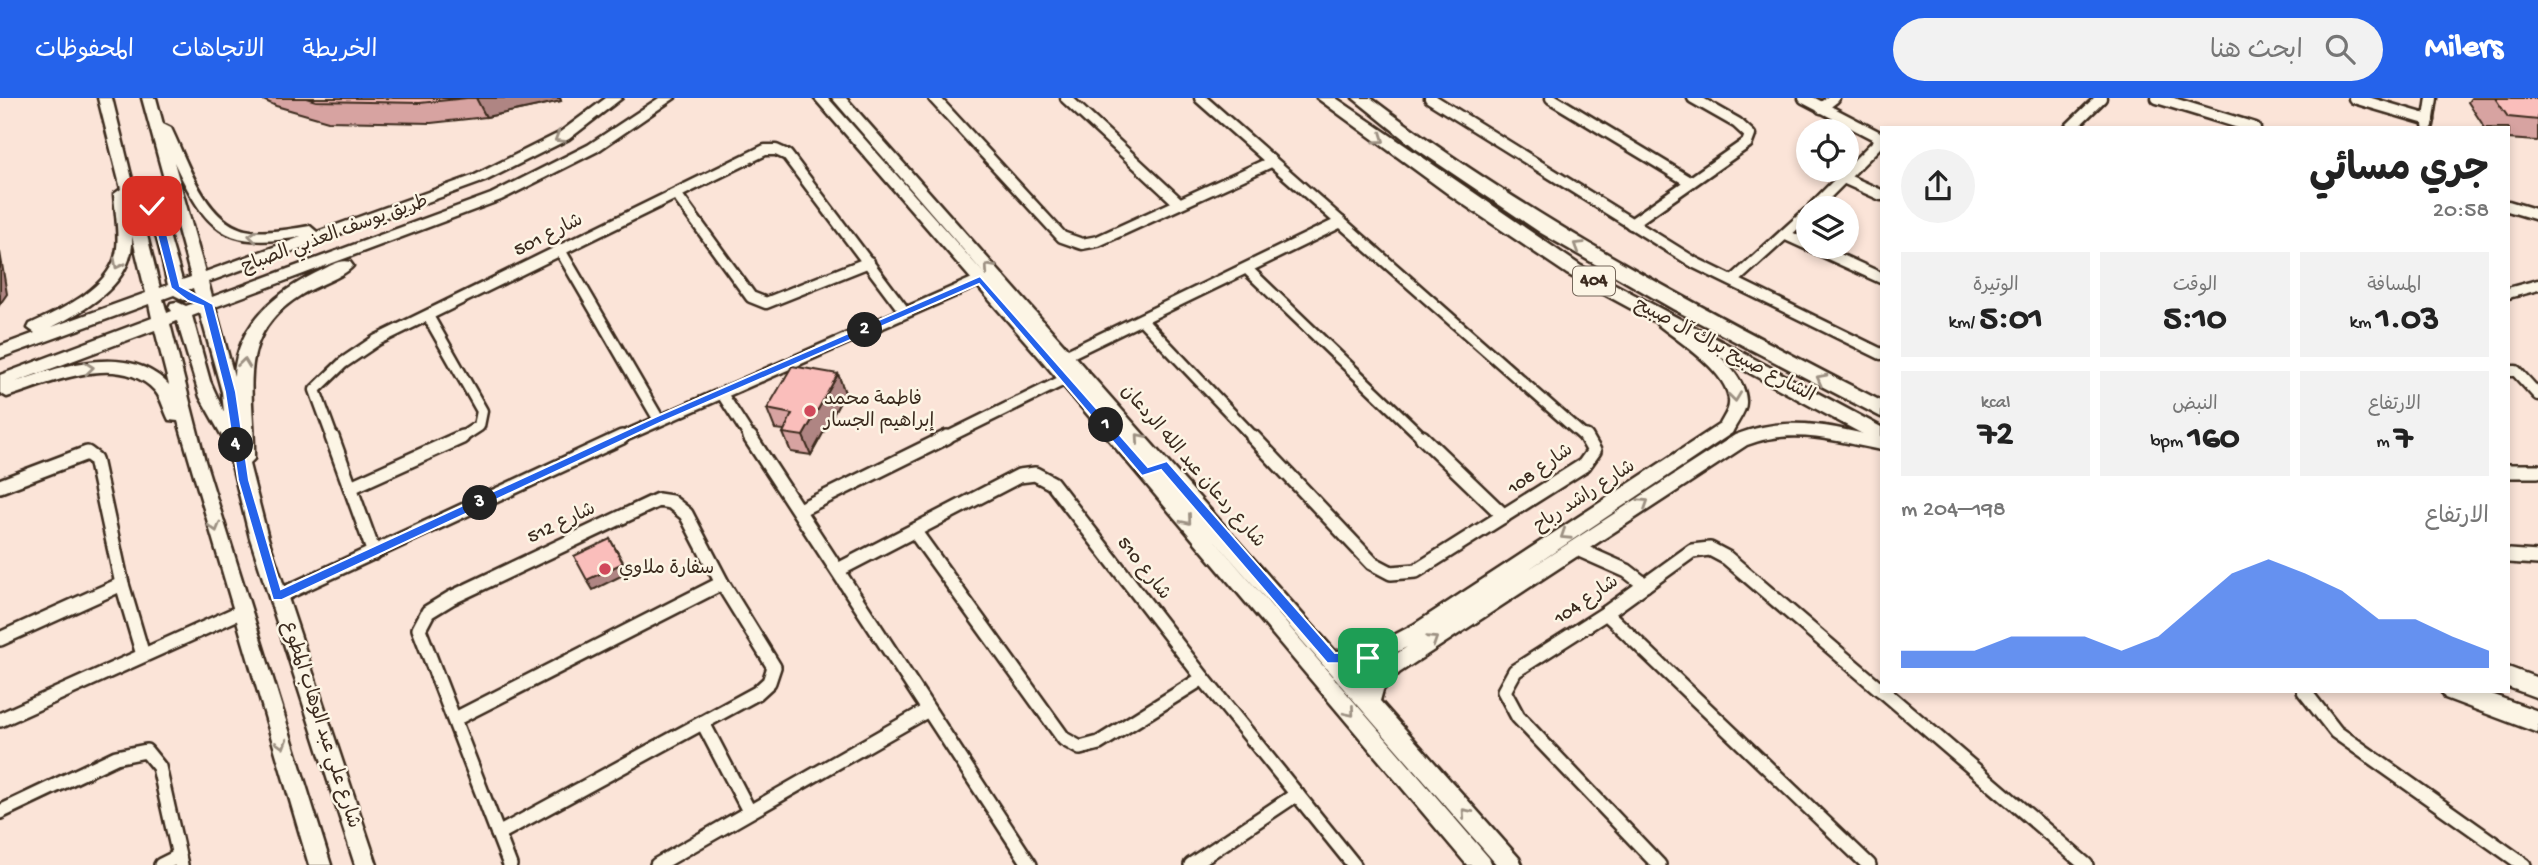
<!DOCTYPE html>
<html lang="ar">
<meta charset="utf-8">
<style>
:root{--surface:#fff;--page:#f2f2f2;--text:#222;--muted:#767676;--accent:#2563eb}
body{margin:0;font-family:"Gochi Hand","Playpen Sans Arabic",sans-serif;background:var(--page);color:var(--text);direction:rtl;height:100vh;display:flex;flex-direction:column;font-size:26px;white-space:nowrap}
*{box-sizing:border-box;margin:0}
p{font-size:23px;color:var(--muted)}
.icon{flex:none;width:38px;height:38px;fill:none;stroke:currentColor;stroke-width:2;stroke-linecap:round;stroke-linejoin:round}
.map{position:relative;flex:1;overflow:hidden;direction:ltr}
.drawer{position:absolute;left:1880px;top:28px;width:630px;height:567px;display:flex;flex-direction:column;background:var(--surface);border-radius:0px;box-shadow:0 4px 10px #0003;direction:rtl}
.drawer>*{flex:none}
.fabs{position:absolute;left:1796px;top:21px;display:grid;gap:14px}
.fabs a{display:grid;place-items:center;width:63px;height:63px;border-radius:50%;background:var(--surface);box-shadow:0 4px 10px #0003;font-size:35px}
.pin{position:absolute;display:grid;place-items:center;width:60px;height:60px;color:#fff;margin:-30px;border-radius:14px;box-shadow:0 4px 10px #0006}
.km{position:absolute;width:35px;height:35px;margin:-18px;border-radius:50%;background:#222;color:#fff;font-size:19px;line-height:35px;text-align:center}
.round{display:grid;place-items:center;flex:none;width:74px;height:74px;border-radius:37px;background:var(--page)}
.overview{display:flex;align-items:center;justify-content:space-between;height:119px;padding:0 21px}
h1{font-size:38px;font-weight:700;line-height:52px}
.metrics{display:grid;grid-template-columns:repeat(3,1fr);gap:10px;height:119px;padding:7px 21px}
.metrics div{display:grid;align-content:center;border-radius:0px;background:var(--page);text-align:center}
.metrics b{font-size:35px;font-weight:700}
.metrics small{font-size:19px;font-weight:400}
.metrics p{font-size:19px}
.chart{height:196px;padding:14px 21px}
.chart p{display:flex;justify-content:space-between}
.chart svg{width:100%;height:126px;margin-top:7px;fill:var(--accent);opacity:.7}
header{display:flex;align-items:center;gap:42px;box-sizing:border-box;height:98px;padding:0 35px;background:var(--accent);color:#fff}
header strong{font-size:33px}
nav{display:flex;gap:38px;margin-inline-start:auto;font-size:24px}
.search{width:490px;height:63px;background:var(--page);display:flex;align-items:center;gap:18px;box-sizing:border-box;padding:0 24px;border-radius:38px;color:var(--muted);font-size:26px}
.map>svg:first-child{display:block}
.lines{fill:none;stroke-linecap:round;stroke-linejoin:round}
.street-far1-casing{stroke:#3b2a1e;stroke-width:15}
.street-casing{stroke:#3b2a1e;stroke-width:18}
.secondary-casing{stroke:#3b2a1e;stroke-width:5}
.primary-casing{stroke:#3b2a1e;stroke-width:5}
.street-far1{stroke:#fcf5e5;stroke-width:10}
.street{stroke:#fcf5e5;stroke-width:13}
.secondary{fill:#fcf5e5;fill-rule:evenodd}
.primary{fill:#fcf5e5;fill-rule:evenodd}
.wall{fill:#d7a3a1;stroke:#3b2a1e;stroke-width:2}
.shaded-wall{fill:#af8583;stroke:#3b2a1e;stroke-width:2}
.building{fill:#fabebb;stroke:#3b2a1e;stroke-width:2}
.oneway{stroke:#9c9082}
.route{fill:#2563eb;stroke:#fff;stroke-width:2}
.poi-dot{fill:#d1495b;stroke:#fcf5e5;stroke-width:2.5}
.labels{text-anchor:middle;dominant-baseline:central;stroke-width:5;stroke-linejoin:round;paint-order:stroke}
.shield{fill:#fcf5e5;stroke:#75675a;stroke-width:2}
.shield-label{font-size:18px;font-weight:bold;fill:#3b2a1e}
.street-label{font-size:19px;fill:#3b2a1e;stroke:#fcf5e5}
.poi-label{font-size:19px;fill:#3b2a1e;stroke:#fcf5e5;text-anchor:start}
</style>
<header>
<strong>Milers</strong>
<div class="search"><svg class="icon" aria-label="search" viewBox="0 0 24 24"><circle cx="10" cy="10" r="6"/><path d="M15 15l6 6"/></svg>ابحث هنا</div>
<nav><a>الخريطة</a><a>الاتجاهات</a><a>المحفوظات</a></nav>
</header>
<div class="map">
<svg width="2538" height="767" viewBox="0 0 2538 767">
<rect width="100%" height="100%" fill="#fbe4d8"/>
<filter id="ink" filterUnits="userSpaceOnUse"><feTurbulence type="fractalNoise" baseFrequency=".0143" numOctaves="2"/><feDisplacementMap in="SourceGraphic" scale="14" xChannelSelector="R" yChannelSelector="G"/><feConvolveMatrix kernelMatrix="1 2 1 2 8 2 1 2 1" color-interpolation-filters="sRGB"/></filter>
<g filter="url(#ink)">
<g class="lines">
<defs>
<g id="street-far1">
<path d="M 934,0 L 1062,139 L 1082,146 L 1098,143 L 1271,64"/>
<path d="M 1066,0 L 1179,105"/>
<path d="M 1200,0 L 1587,341"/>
<path d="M 1430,0 L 1695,165 L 1881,256"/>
<path d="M 1551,0 L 1690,84"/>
<path d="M 1804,0 L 1881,40"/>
<path d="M 2157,0 L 2255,30"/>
<path d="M 2354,0 L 2429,22"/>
<path d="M 1821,10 L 1834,0"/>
<path d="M 2428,27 L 2432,0"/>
<path d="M 2070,30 L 2101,0"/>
<path d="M 1843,80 L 1881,97"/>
<path d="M 676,96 L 751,199 L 766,205 L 869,164"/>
<path d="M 2508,108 L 2538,117"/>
<path d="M 1813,110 L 1881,42"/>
<path d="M 1631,126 L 1747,45 L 1750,37 L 1737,25 L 1693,0"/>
<path d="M 1786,137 L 1808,147"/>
<path d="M 1813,149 L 1881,180"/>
<path d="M 560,152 L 659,322"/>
<path d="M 1247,171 L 1424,341"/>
<path d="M 1733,183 L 1808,115"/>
<path d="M 2508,195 L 2538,187"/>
<path d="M 428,218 L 482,313 L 479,328 L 459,341"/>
<path d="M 1142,222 L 1255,341"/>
<path d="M 1067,257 L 1341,124"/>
<path d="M 2508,273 L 2516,273 L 2538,297"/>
<path d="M 722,296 L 751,341"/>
<path d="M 333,341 L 315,292 L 343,265 L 377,242 L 765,52 L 776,52 L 787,57 L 905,214"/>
<path d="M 618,341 L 980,182"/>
<path d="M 944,341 L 1066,281"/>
</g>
<g id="street">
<path d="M 332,339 L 374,455"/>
<path d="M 750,339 L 1030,767"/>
<path d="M 1253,339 L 1372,465 L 1391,475 L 1416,473 L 1584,367 L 1594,353 L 1586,339"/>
<path d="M 1422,339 L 1504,418"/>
<path d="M 2508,373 L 2538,373"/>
<path d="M 0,388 L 87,355 L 95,361 L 122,486 L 143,557"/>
<path d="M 351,389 L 462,339"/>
<path d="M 658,402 L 671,404 L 686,416 L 722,485 L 774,569 L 769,584 L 757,595 L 498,736 L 419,531 L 428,514 L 451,500 Z"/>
<path d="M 799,412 L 947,339"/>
<path d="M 915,434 L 1064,641 L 1080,650 L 1099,645 L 1203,580"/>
<path d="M 1575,450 L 1627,473 L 1645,487"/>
<path d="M 2508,458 L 2538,460"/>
<path d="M 838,472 L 1019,378 L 1035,376 L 1052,385 L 1203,580 L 1354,767"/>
<path d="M 277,499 L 622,339"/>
<path d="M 1606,515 L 1869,767"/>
<path d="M 0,541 L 122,486"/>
<path d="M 1883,593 L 2086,767"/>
<path d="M 2304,593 L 2336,634 L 2524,767"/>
<path d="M 455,621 L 722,485"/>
<path d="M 0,622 L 240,514"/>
<path d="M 703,625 L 749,713"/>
<path d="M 0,714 L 116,659 L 146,653 L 159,669 L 181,767"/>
<path d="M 498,736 L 510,767"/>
<path d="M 161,767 L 179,758"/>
<path d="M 657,767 L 928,612"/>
<path d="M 1191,767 L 1297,696"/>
<path d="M 1659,767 L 1518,619 L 1504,593 L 1515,573 L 1606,515 L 1692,453 L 1710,451 L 1727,460 L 1881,592"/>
</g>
<g id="secondary">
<path d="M 98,0 L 112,0 L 133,85 L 154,104 L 164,120 L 182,182 L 191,179 L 142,0 L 156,0 L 163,26 L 171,30 C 188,64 206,128 251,133 C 271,135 290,131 310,128 L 317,134 L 475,77 L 559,35 L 606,0 L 622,0 L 569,41 L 485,83 L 208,184 L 212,199 L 491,96 L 588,47 L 659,0 L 675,0 L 598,53 L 501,102 L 215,209 L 234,278 C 237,226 276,194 320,173 C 329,169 340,161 350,164 L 353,168 C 344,179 315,188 301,197 C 237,237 253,286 254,350 L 254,361 L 249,366 L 268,440 L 377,767 L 355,767 L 250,440 L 227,347 L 200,299 L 177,223 L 170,226 L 205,363 L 331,767 L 309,767 L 178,323 L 169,322 C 164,313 162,301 155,293 C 118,253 49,286 7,299 L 0,295 L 0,277 L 152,220 L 149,206 L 0,260 L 0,248 L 35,235 L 28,230 L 30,226 C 61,212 113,189 117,150 C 119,133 115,113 114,96 L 121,91 ZM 174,64 C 206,132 223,152 301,139 L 205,174 ZM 139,105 C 158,128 161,160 168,187 L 160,190 ZM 132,138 L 146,195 L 52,229 C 88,211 135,184 132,138 ZM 193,190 L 197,204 L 186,208 L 177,204 L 171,205 L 169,209 L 172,213 L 167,215 L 163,201 L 174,197 L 184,202 L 190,201 L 192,197 L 188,192 ZM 200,215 L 222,294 L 224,314 L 210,283 L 192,218 ZM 155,232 L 169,287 C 128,243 58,269 10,286 Z"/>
<path d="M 814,0 L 828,0 L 986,178 L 832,0 L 846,0 L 1335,553 L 1366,552 L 1413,527 L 1720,326 C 1723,320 1729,312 1729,306 C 1732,276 1678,243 1657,226 L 1655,222 L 1657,218 L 1669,218 C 1693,238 1748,271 1746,305 C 1746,314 1736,326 1732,335 L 1529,471 L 1735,337 C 1788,317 1827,327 1881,340 L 1881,352 C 1835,343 1793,329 1747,347 L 1399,575 L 1383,592 L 1380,603 L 1519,760 L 1522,767 L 1497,767 L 1210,437 L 1489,760 L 1492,767 L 1467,767 L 1039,259 ZM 1407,549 L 1385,563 L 1365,586 L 1350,569 L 1368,568 Z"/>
</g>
<g id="primary">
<path d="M 1317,0 L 1336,0 L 1581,168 L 1881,329 L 1881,346 L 1567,176 L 1451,98 Z"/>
<path d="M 1353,0 L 1371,0 C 1530,121 1704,212 1881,303 L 1881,319 L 1673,211 L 1541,135 L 1415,50 Z"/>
<path d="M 2508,569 L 2538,580 L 2538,600 L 2508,589 Z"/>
<path d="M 2441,593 L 2482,593 L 2538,613 L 2538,635 L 2445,600 Z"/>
</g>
</defs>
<use href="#street-far1" class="street-far1-casing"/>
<use href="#street" class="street-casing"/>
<use href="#secondary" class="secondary-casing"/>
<use href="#primary" class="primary-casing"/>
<use href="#street-far1" class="street-far1"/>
<use href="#street" class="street"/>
<use href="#secondary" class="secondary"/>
<use href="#primary" class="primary"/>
</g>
<g class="wall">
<path d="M 259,0 L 560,0 L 561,3 L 486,19 L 431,25 L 328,23 L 276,8 Z"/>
<path d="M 2471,0 L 2538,0 L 2538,42 L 2537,43 L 2508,41 L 2508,30 L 2485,30 L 2468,4 Z"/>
<path d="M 838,276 L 845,295 L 811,357 L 791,354 L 783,335 L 785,332 L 775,331 L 767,311 Z"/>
</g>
<g class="shaded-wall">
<path d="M 476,0 L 560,0 L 561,3 L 486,19 Z"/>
<path d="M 0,154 L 7,196 L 0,206 Z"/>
<path d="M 838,276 L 845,295 L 811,357 L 803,338 Z"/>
<path d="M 610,441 L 629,474 L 593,492 L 587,482 Z"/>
</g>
<g class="building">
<path d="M 306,0 L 467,0 L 420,5 L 316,3 Z"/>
<path d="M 2495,0 L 2538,0 L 2538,22 L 2508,19 Z"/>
<path d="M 792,268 L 838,276 L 803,338 L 783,335 L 792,316 L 767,311 Z"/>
<path d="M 610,441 L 623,465 L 587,482 L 574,458 Z"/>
</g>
<defs><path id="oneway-chevron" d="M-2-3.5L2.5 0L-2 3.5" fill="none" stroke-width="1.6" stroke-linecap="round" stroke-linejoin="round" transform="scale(1.75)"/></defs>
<g class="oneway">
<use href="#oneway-chevron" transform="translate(559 40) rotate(148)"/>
<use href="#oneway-chevron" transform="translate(1380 41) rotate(35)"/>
<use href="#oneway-chevron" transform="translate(253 138) rotate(-174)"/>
<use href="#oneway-chevron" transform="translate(1578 148) rotate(-148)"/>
<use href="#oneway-chevron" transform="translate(118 166) rotate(117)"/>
<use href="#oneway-chevron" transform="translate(989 170) rotate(-132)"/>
<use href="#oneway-chevron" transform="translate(244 265) rotate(-83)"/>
<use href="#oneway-chevron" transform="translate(89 270) rotate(-6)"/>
<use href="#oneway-chevron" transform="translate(1821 281) rotate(-152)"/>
<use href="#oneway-chevron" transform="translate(1735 299) rotate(83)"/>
<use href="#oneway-chevron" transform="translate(1140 340) rotate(-131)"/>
<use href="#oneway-chevron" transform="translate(1644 405) rotate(-33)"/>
<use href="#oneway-chevron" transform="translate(1187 422) rotate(50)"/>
<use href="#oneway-chevron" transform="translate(215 429) rotate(74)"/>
<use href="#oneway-chevron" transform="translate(1565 437) rotate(147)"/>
<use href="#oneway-chevron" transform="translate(1433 542) rotate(-33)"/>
<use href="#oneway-chevron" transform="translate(1350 614) rotate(50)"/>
<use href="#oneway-chevron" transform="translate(282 646) rotate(73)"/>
<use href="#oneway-chevron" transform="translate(1466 715) rotate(-131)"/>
</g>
</g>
<path class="route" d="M 149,105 L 155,105 L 162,116 L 180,188 L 213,206 L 236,294 L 249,382 L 281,491 L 655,319 L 980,178 L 1148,369 L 1167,363 L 1335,555 L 1368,555 L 1375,560 L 1368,566 L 1327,565 L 1161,372 L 1142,378 L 979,186 L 662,324 L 282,502 L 273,502 L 238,382 L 225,294 L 203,208 L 188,203 L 171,190 Z"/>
<g class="poi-dot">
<circle cx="810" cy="313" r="7"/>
<circle cx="605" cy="471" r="7"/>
</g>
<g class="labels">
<rect class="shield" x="1573" y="168.5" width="42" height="29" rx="5"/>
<g class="shield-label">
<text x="1594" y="183">404</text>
</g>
<g class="street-label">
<text transform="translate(335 137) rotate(-20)">طريق يوسف العذبي الصباح</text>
<text transform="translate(549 138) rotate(-26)">شارع 501</text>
<text transform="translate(1724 253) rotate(28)">الشارع صبيح براك آل صبيح</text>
<text transform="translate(1192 369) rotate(49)">شارع ردعان عبد الله الردعان</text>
<text transform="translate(1541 372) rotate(-35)">شارع 108</text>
<text transform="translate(1585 399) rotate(-33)">شارع راشد رباح</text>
<text transform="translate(562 426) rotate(-25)">شارع 512</text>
<text transform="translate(1143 471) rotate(52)">شارع 510</text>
<text transform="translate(1587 503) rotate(-34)">شارع 104</text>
<text transform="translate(320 627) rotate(72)">شارع علي عبد الوهاب المطوع</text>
</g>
<g class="poi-label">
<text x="824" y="302">فاطمة محمد<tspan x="824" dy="22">إبراهيم الجسار</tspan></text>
<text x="619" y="471">سفارة ملاوي</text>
</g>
</g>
</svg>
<div class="fabs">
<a><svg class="icon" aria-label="locate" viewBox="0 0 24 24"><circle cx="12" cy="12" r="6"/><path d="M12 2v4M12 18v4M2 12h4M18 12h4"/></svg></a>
<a><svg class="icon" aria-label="layers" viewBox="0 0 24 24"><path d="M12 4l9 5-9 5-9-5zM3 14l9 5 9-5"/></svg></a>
</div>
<div class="pin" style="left:1368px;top:560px;background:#1e9e55"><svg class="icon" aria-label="arrive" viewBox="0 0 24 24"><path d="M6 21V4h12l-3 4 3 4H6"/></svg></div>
<div class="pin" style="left:152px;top:108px;background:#d93025"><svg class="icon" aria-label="check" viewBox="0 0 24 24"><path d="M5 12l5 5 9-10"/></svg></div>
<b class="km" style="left:1106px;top:327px">1</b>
<b class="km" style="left:865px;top:232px">2</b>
<b class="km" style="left:480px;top:405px">3</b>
<b class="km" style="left:236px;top:347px">4</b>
<section class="drawer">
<div class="overview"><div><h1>جري مسائي</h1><p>20:58</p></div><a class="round"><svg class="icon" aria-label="share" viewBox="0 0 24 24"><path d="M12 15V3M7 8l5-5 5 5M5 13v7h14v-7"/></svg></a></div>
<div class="metrics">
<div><p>المسافة</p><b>1.03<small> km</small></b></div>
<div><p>الوقت</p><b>5:10</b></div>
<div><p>الوتيرة</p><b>5:01<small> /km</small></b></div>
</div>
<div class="metrics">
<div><p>الارتفاع</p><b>7<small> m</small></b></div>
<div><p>النبض</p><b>160<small> bpm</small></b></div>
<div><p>kcal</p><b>72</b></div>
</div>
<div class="chart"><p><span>الارتفاع</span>198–204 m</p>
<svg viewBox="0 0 160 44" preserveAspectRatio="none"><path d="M0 44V38L10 38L20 38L30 33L40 33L50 33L60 38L70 33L80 22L90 11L100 6L110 11L120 17L130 27L140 27L150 33L160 38V44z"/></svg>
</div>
</section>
</div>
